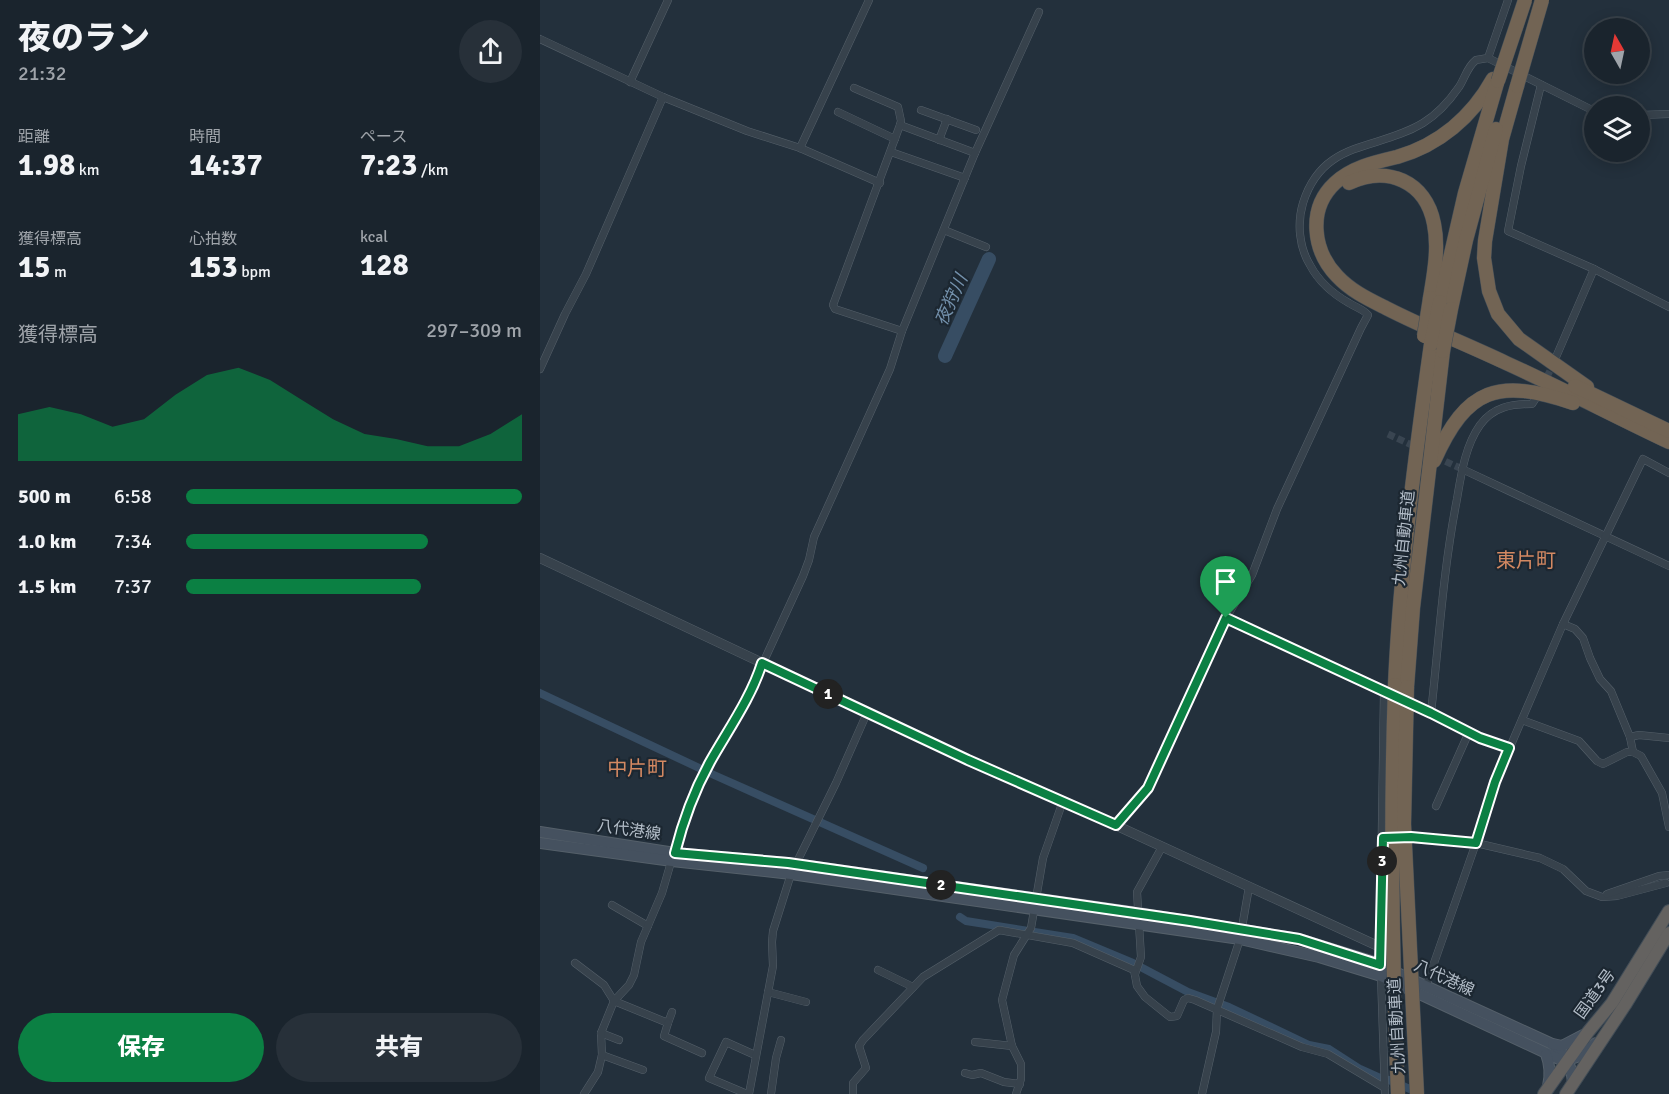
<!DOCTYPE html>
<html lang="ja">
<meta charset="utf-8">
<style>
:root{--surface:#1a242d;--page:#273039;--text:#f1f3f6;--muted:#9fa4aa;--line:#384149;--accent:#0b8043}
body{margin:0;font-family:Signika,"Noto Sans JP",sans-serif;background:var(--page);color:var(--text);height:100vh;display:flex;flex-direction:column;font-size:22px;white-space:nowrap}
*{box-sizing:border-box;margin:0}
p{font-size:20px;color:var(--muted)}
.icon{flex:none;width:33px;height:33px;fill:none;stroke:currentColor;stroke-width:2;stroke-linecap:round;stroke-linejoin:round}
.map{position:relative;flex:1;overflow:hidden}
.sheet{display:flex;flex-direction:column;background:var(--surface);width:540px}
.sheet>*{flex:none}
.needle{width:39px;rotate:351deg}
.fabs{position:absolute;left:1044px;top:18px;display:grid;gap:12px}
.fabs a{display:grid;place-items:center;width:66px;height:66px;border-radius:50%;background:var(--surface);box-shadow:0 3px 15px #0003,0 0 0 2px var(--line);font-size:30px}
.pin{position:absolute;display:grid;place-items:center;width:51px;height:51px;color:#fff;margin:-62px -26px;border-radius:50% 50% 50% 0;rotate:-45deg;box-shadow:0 0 6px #0007}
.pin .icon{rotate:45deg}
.km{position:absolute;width:30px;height:30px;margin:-15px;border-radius:50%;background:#222;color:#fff;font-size:16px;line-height:30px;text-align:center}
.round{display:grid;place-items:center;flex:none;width:63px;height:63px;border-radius:32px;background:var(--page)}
.head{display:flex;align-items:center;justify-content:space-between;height:102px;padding:0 18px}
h1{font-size:33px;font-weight:800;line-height:45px}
.figures{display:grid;grid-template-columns:repeat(3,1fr);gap:9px;height:102px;padding:6px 18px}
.figures div{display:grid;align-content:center}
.figures b{font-size:30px;font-weight:800}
.figures small{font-size:16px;font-weight:400}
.figures p{font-size:16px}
.chart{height:168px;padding:12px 18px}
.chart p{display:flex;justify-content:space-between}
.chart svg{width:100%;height:108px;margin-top:6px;fill:var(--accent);opacity:.7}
.primary-button{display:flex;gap:12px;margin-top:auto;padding:12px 18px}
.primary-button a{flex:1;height:69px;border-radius:36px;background:var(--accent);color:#fff;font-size:24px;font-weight:800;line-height:69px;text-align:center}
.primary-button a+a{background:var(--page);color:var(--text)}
ul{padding:0 18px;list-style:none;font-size:20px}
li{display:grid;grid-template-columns:96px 72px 1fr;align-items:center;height:45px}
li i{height:15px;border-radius:8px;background:var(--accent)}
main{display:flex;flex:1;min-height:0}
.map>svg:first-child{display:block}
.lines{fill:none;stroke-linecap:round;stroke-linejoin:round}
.canal{stroke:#374d63;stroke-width:8}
.river{stroke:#374d63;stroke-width:14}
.minor-tunnel{stroke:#394551;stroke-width:7;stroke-dasharray:7 3.5;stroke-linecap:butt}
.minor-casing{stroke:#55606a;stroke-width:8}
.tertiary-casing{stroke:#55606a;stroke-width:10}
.secondary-casing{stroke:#55606a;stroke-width:12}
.trunk-casing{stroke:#424d57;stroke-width:14}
.motorway-casing{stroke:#424d57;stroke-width:15}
.minor{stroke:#37424c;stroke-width:7}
.tertiary{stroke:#37424c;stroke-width:9}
.secondary{stroke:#45515f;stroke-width:10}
.trunk{stroke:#646260;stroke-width:12}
.motorway{stroke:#726454;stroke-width:14}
.motorway-bridge-casing{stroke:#424d57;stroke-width:15;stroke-linecap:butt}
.motorway-bridge{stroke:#726454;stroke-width:14}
.route-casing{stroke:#fff;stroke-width:12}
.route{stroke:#0b8043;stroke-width:8}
.labels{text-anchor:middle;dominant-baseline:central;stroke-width:4.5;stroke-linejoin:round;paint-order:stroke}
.street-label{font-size:16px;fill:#b3bdc8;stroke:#1c2731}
.water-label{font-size:18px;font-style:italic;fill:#7390ab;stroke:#1c2731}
.quarter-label{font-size:20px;fill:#d48962;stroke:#1c2731}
</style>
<main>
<section class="sheet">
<div class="head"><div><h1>夜のラン</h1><p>21:32</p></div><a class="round"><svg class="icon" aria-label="share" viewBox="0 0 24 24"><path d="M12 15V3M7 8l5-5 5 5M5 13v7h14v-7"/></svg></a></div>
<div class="figures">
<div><p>距離</p><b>1.98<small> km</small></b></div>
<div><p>時間</p><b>14:37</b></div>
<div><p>ペース</p><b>7:23<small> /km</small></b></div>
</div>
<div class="figures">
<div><p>獲得標高</p><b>15<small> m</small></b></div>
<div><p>心拍数</p><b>153<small> bpm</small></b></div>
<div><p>kcal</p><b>128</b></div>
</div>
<div class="chart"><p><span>獲得標高</span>297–309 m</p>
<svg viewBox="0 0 160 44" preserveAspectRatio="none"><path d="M0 44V25L10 22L20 25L30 30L40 27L50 17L60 9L70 6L80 11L90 19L100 27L110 33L120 35L130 38L140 38L150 33L160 25V44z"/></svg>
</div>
<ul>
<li><b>500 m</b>6:58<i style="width:100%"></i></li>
<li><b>1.0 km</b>7:34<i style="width:72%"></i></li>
<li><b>1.5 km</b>7:37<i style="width:70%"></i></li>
</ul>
<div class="primary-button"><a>保存</a><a>共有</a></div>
</section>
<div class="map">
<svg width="1129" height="1094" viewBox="0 0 1129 1094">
<rect width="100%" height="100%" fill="#23303c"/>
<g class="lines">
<g class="canal">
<path d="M 0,693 L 174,775 L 383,868"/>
<path d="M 420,917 L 426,921 L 533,938 L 593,963 L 648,992 L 689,1007 L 769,1045 L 789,1049 L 820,1069 L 840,1078"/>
<path d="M 849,1080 L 879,1093"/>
</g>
<path class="river" d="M 405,356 L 449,259"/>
<g class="minor-tunnel">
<path d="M 997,396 L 1014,363"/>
<path d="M 848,434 L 878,448"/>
<path d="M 896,457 L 922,469"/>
</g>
<defs>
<g id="minor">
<path d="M 0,39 L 123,97 L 207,131 L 260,148 L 340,183"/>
<path d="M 948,58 L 968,0"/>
<path d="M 90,82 L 128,0"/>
<path d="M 1001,85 L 981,166 L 968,231 L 1054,269 L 1129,307"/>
<path d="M 314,88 L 358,107 L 361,121 L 360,125"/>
<path d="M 381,110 L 436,130"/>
<path d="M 298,112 L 355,139"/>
<path d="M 1100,115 L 1129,114"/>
<path d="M 399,140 L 407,119"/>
<path d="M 260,148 L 329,0"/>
<path d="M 351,152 L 425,178"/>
<path d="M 404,230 L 446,247"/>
<path d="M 362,331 L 295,309 L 293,305 L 360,125 L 435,153"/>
<path d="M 1016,357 L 1054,269"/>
<path d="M 0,369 L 25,314 L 46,274 L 123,97"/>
<path d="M 922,469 L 1129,566"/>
<path d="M 686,618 L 847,692"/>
<path d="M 1023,624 L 1035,629 L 1043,638 L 1050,658 L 1060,679 L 1071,691 L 1090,737 L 1093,752"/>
<path d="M 844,691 L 840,947 L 845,1094"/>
<path d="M 866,701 L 940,738 L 969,748"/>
<path d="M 891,713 C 899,641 903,570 917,499 C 921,475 925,446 940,425 C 953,407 971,404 992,404 L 996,398"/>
<path d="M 982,720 L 1039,741 L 1057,761 L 1063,764 L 1087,752 L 1093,752 L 1101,756 L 1122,793 L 1129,827"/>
<path d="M 1090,737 L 1099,735 L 1129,738"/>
<path d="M 896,806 L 929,732"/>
<path d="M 576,825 L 607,788 L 686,618 L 712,575 L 737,509 L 821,328 L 828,315 C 823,309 815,307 809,303 C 793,294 779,282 770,265 C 759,247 757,223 763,203 C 783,139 837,151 883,123 C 896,115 910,100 919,87 C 925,78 927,67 936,60 L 948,58 L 1054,111"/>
<path d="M 863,837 L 936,843 L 1000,858 L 1023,869 L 1046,891 L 1062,897 L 1077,896 L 1126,883"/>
<path d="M 1067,894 L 1119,876 L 1129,875"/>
<path d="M 72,905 L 108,926"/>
<path d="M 35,963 L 64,985 L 74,1001 L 128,1023 L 132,1012"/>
<path d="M 338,970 L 373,987"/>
<path d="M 595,974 L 601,957 L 597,892 L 622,847"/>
<path d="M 886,986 L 936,843 L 955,782 L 1023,624 L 1103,459 L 1129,473"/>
<path d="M 228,992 L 266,1002"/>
<path d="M 128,1023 L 124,1036 L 162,1053"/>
<path d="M 61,1033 L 79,1040"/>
<path d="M 435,1042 L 472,1046"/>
<path d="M 62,1055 L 103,1070"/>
<path d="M 425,1073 L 432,1075 L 441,1073 L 464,1082 L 480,1084"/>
<path d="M 44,1094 L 58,1072 L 62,1055 L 61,1033 L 74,1001 L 89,985 L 94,975 L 101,942 L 122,893 L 145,814 L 162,775 L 178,750 L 217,676 L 263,576 L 269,560 L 274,537 L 350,369 L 362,331 L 435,153 L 499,12"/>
<path d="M 207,1094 L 169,1078 L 186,1042 L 215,1055"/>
<path d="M 209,1094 L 233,966 L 232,942 L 233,931 L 251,874 L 296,783 L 327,713"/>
<path d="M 231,1094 L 236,1058 L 241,1040"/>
<path d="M 313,1094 L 313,1083 L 326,1068 L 319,1046 L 323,1040 L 383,977 L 459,930 L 533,943 L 594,970 L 597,986 L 605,997 L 630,1017 L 637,1016 L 644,1000 L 648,998 L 655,1000 L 762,1047 L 788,1054 L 845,1088"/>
<path d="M 476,1094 L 481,1079 L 481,1064 L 472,1046 L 462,1000 L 474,955 L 491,928 L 503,858 L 523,801"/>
<path d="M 662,1094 L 676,1032 L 677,1009 L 700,939 L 709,887"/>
</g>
<path id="tertiary" d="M 0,558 L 428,760 L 523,801 L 840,947"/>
<g id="secondary">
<path d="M 0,832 L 135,853 L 248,863 L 598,913 L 759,939 L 831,961 L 1010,1043 C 1026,1054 1032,1065 1033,1084"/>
<path d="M 0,843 L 132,861 L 251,874 L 700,939 L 779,957 L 841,976 L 1019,1059 C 1036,1061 1044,1054 1056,1043"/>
<path d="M 1013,1044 L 1022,1046 L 1045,1034"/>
<path d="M 1006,1054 C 1010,1065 1011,1074 1008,1086"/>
</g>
<g id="trunk">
<path d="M 1004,1094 L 1048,1032 L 1072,1003 L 1129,911"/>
<path d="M 1026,1094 L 1085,1005 L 1129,933"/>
</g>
<g id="motorway">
<path d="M 953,79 C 932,117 899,145 857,157 C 836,162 812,167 795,183 C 767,209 773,251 797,276 C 811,291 828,299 846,308 C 885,328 926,344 966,363 C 1021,388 1074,416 1129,442"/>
<path d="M 977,86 L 962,139 L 945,241 L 944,258 L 949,291 L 958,314 L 979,339 L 1047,387"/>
<path d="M 809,183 C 847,165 886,181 894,224 C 899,248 894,274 890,298"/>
<path d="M 900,302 L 925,193 L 957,83"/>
<path d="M 911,309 L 926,240 L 956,129"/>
<path d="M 1035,386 L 1129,431"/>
<path d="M 894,461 C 927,387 958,378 1033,403"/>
<path d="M 855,685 C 860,571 875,457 891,344"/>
<path d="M 867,687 L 873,608 L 903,351"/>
</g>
</defs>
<use href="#minor" class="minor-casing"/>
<use href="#tertiary" class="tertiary-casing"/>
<use href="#secondary" class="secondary-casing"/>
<use href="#trunk" class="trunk-casing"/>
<use href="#motorway" class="motorway-casing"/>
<use href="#minor" class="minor"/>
<use href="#tertiary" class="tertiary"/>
<use href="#secondary" class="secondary"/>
<use href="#trunk" class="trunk"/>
<use href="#motorway" class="motorway"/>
<defs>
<g id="motorway-bridge">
<path d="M 958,81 L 985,0"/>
<path d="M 977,86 L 1002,0"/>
<path d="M 884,336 L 890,298"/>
<path d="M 891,344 L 900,302"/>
<path d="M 903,351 L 911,309"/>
<path d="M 855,685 C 850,822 852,958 858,1094"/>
<path d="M 867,687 L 864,824 L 877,1094"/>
</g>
</defs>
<use href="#motorway-bridge" class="motorway-bridge-casing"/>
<use href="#motorway-bridge" class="motorway-bridge"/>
</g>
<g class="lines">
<defs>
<path id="route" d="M 686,618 L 891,713 L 940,738 L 969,748 L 955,782 L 936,843 L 871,837 L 843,838 L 840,965 L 759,939 L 650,921 L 248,863 L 135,853 C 143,821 154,791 170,762 C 188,730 211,698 222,663 L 428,760 L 576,825 L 608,788 Z"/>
</defs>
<use href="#route" class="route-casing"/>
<use href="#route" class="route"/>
</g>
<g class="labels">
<g class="street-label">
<text transform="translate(864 538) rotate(-84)">九州自動車道</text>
<text transform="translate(89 830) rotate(8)">八代港線</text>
<text transform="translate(904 978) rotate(25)">八代港線</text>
<text transform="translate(1055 994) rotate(-54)">国道3号</text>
<text transform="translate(857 1026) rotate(-93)">九州自動車道</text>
</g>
<g class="water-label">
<text transform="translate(411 300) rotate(-66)">夜狩川</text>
</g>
<g class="quarter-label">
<text x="986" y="560">東片町</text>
<text x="97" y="768">中片町</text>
</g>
</g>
</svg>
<div class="fabs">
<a><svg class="needle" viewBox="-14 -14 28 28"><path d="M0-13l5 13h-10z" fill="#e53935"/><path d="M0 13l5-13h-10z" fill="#9fa4aa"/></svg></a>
<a><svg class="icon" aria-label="layers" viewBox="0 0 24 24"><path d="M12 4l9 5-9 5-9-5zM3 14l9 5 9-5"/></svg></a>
</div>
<div class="pin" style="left:686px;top:618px;background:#1e9e55"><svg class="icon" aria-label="arrive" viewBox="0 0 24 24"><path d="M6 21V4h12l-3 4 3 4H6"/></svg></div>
<b class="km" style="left:288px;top:694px">1</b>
<b class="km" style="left:401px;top:885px">2</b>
<b class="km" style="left:842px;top:861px">3</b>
</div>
</main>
